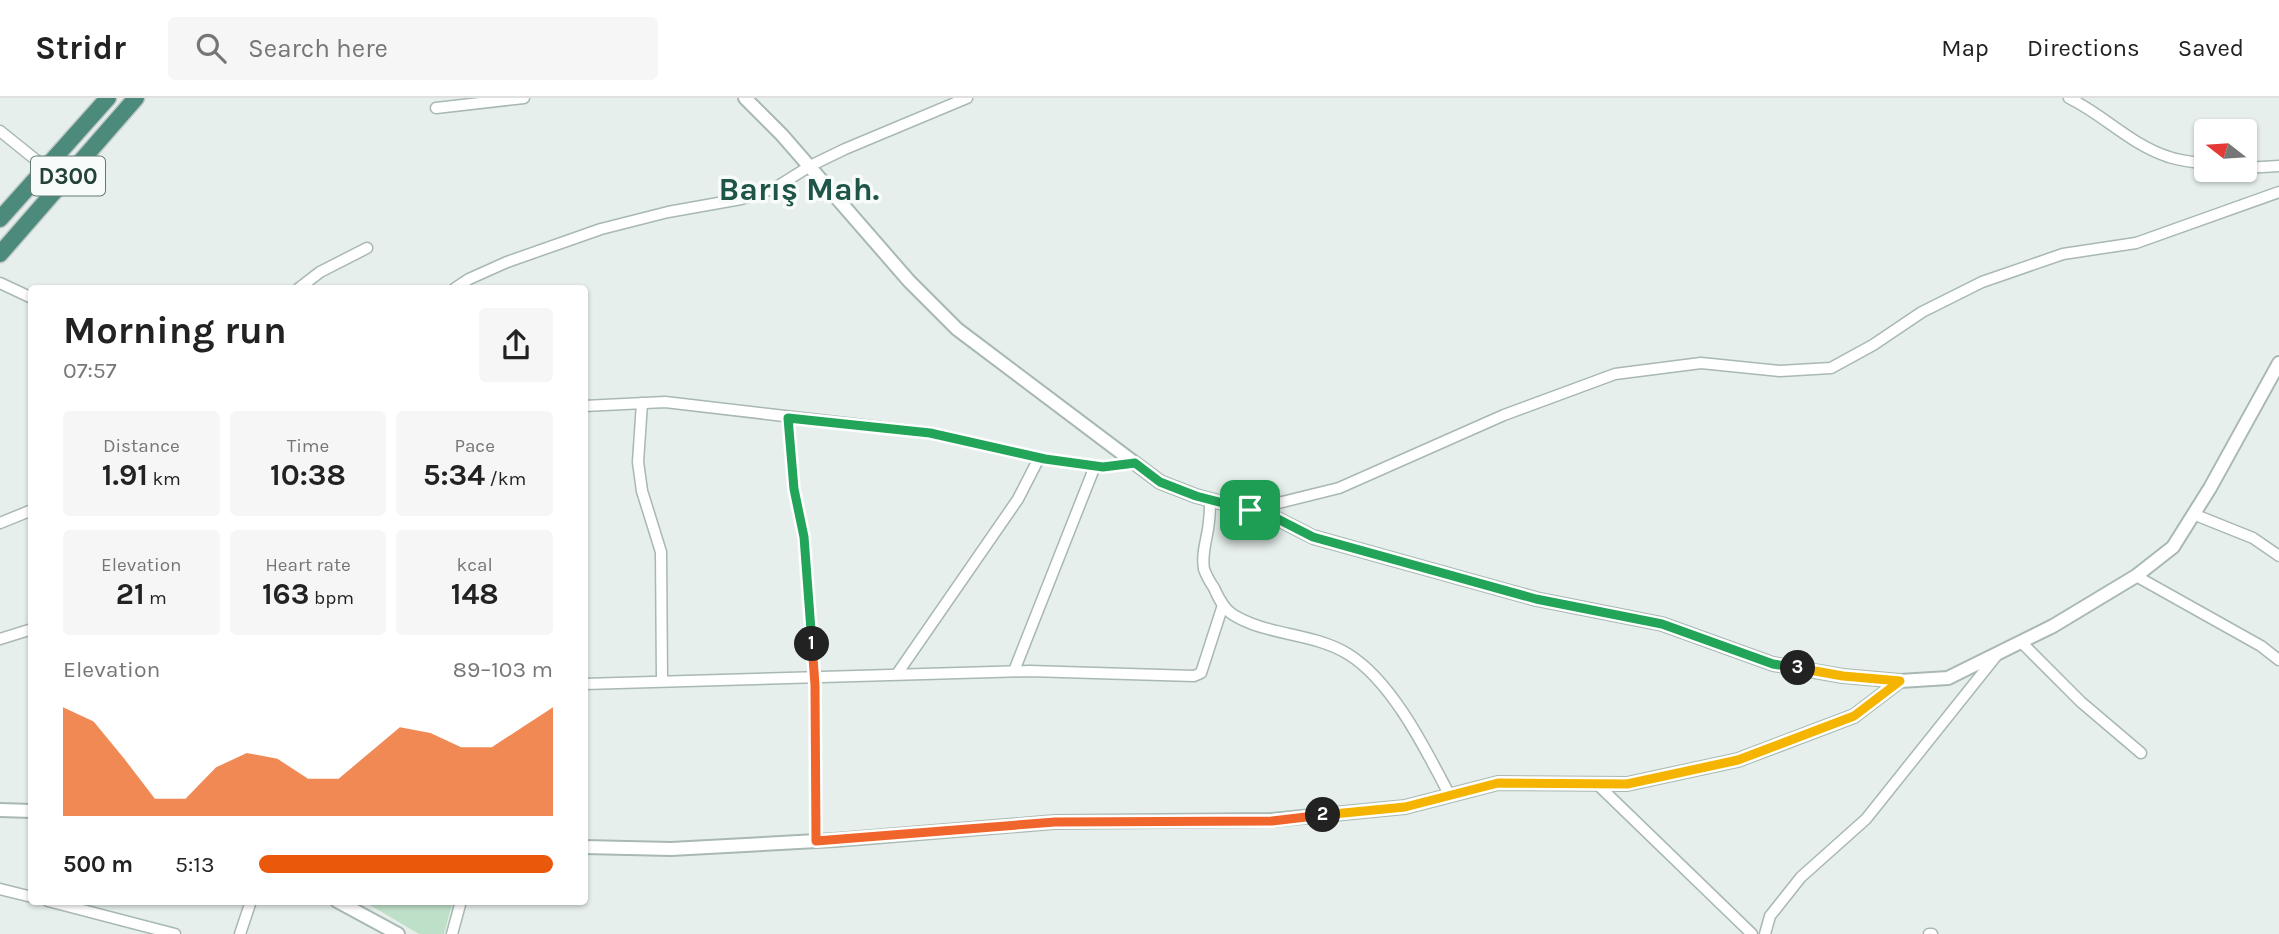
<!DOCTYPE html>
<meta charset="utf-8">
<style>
:root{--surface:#fff;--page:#f6f6f6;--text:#222;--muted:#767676;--line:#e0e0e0;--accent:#ea580c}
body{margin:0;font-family:Karla,sans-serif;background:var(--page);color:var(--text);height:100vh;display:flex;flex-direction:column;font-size:26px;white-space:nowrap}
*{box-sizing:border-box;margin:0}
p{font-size:23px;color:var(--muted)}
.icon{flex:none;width:38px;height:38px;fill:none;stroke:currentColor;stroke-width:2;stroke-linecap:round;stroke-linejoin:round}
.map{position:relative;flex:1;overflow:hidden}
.drawer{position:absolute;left:28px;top:187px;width:560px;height:620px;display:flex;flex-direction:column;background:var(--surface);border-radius:7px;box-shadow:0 2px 5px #0004}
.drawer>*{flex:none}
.needle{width:46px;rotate:287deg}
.fabs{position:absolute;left:2194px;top:21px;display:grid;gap:14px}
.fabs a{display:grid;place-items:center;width:63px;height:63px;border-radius:7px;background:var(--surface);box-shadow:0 2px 5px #0004;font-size:35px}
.pin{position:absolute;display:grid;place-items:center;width:60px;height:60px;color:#fff;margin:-30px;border-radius:14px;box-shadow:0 4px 10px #0006}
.km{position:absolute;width:35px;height:35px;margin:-18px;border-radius:50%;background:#222;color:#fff;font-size:19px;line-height:35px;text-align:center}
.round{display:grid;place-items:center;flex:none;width:74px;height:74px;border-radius:7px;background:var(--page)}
.summary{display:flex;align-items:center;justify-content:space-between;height:119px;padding:0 35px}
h1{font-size:38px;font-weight:700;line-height:52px}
.metrics{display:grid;grid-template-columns:repeat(3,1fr);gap:10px;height:119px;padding:7px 35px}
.metrics div{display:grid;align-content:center;border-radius:7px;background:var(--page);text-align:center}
.metrics b{font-size:30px;font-weight:700}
.metrics small{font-size:19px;font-weight:400}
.metrics p{font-size:19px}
.chart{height:196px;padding:14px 35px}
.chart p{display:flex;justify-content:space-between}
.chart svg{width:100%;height:126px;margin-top:7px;fill:var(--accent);opacity:.7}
ul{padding:0 35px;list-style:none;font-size:23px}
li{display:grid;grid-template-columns:112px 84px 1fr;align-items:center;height:52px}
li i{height:18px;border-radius:9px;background:var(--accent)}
header{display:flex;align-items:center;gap:42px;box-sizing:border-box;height:98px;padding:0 35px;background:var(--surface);border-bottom:2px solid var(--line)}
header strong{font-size:33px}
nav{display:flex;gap:38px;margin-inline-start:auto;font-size:24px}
.search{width:490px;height:63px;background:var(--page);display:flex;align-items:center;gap:18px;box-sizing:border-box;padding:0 24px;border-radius:7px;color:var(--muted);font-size:26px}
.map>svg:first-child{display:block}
.green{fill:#bfe0c8}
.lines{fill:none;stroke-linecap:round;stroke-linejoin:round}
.minor-casing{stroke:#a8b8b2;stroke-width:13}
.tertiary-casing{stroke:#a8b8b2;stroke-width:16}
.trunk-casing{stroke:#c2cac8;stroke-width:19}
.minor{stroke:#fff;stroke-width:10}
.tertiary{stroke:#fff;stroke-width:12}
.trunk{stroke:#4c8a7c;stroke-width:16}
.split-1-casing{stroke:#fff;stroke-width:14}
.split-2-casing{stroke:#fff;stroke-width:14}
.split-3-casing{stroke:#fff;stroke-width:14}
.split-4-casing{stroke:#fff;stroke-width:14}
.split-1{stroke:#22a559;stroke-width:9}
.split-2{stroke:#f0652b;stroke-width:9}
.split-3{stroke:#f5b400;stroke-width:9}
.split-4{stroke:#22a559;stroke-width:9}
.labels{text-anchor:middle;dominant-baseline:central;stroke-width:7;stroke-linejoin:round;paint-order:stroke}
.shield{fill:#f7fbf9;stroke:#637a73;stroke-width:2}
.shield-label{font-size:23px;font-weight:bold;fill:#24423a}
.district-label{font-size:32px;font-weight:bold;fill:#1f5548;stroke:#f7fbf9}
</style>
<header>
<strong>Stridr</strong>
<div class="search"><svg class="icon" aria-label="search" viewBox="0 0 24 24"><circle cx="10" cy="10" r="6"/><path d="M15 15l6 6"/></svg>Search here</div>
<nav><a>Map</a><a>Directions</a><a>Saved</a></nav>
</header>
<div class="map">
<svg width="2279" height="836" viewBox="0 0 2279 836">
<rect width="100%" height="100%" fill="#e6efeb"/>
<path class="green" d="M 363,803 L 453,803 L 444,836 L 419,836 Z"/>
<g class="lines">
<defs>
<g id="minor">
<path d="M 2069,0 C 2104,17 2131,47 2169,59 C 2180,63 2194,64 2207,66"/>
<path d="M 436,10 L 524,0"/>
<path d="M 0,33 L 46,70"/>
<path d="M 2245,70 L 2279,68"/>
<path d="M 0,185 L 32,200"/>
<path d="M 298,191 L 320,174 L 367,150"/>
<path d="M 454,191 L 469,181 L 507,164 L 601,131 L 668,114 L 741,101 L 775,90 L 810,68 L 845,51 L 967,0"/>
<path d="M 642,305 L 638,364 L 642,393 L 661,454 L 662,583"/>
<path d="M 584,308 L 665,304 L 930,335 L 1045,361 L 1103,369 L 1135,365"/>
<path d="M 788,320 L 794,391 L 804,439 L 815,587 L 816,743"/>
<path d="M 1210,402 C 1210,409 1210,416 1209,423 C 1208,439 1201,454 1204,471 C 1206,477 1210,484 1214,490 C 1218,499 1223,510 1232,516 C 1266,538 1312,534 1348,556 C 1392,583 1426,652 1450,698"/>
<path d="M 1250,412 L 1339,390 L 1504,317 L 1615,276 L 1701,265 L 1780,273 L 1831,270 L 1873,247 L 1922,214 L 1982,184 L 2063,156 L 2136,145 L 2279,94"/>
<path d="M 2193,416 L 2253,440 L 2279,458"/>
<path d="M 0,425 L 32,412"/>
<path d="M 2136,478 L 2261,548 L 2279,562"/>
<path d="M 0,541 L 32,531"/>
<path d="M 2022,545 L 2081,604 L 2141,655"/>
<path d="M 1014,573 L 1095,368"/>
<path d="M 897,576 L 1018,401 L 1039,360"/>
<path d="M 584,586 L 1029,573 L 1194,578 L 1201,575 L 1223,507"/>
<path d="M 1597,686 L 1752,836"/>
<path d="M 0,791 L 32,799"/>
<path d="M 48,803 L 175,836"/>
<path d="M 240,836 L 251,803"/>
<path d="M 452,836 L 461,803"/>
<path d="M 1765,836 L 1770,818 L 1801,779 L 1866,721 L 1997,557"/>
<path d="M 1929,836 L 1932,836"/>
</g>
<g id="tertiary">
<path d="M 745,0 L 782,37 L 909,183 L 957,231 L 1160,384 L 1196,398 L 1272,418 L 1313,439 L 1536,501 L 1662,526 L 1773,566 L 1843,578 L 1900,583 L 1948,580 L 2053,528 L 2136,478 L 2173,449 L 2210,390 L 2279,265"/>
<path d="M 0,712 L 32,713"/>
<path d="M 584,749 L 671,751 L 835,742 L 1055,724 L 1272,722 L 1405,709 L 1498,685 L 1627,686 L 1738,662 L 1854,618 L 1900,583"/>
<path d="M 337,803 L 398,836"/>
</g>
<g id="trunk">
<path d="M 0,121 L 108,0"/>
<path d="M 0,156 L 136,0"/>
</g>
</defs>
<use href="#minor" class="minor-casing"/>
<use href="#tertiary" class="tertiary-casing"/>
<use href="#trunk" class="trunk-casing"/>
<use href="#minor" class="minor"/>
<use href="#tertiary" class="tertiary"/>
<use href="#trunk" class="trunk"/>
</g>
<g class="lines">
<defs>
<path id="split-1" d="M 812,546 L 804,439 L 794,391 L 788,320 L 930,335 L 1045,361 L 1103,369 L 1135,365 L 1160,384 L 1196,398 L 1250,412"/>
<path id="split-2" d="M 812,546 L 815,587 L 816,743 L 1055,724 L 1272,723 L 1323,717"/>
<path id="split-3" d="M 1323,717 L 1405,709 L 1498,685 L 1627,686 L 1738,662 L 1854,618 L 1900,583 L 1843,578 L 1798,570"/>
<path id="split-4" d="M 1250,412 L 1272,418 L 1313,439 L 1536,501 L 1662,526 L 1773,566 L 1798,570"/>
</defs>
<use href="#split-1" class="split-1-casing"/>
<use href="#split-2" class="split-2-casing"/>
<use href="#split-3" class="split-3-casing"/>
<use href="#split-4" class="split-4-casing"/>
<use href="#split-1" class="split-1"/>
<use href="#split-2" class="split-2"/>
<use href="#split-3" class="split-3"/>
<use href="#split-4" class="split-4"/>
</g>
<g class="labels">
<rect class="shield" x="31" y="58.5" width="74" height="39" rx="5"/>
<g class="shield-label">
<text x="68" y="78">D300</text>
</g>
<g class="district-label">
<text x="799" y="91">Barış Mah.</text>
</g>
</g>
</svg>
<div class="fabs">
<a><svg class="needle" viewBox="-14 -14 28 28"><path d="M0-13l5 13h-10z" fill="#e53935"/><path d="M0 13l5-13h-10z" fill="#767676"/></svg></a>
</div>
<div class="pin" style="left:1250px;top:412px;background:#1e9e55"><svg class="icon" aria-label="arrive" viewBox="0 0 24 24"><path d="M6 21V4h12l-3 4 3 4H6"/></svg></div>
<b class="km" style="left:812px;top:546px">1</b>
<b class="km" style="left:1323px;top:717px">2</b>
<b class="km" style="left:1798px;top:570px">3</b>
<section class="drawer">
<div class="summary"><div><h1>Morning run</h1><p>07:57</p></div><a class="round"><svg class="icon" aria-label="share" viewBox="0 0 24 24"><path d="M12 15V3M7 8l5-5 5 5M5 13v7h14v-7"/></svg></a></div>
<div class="metrics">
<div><p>Distance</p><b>1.91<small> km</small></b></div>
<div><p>Time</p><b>10:38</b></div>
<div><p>Pace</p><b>5:34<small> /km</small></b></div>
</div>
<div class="metrics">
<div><p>Elevation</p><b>21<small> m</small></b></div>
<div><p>Heart rate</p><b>163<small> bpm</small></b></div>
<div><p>kcal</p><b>148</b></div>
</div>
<div class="chart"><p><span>Elevation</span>89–103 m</p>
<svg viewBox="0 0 160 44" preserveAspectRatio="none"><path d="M0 44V6L10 11L20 24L30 38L40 38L50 27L60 22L70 24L80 31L90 31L100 22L110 13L120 15L130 20L140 20L150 13L160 6V44z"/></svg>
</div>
<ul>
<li><b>500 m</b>5:13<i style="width:100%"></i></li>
</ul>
</section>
</div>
